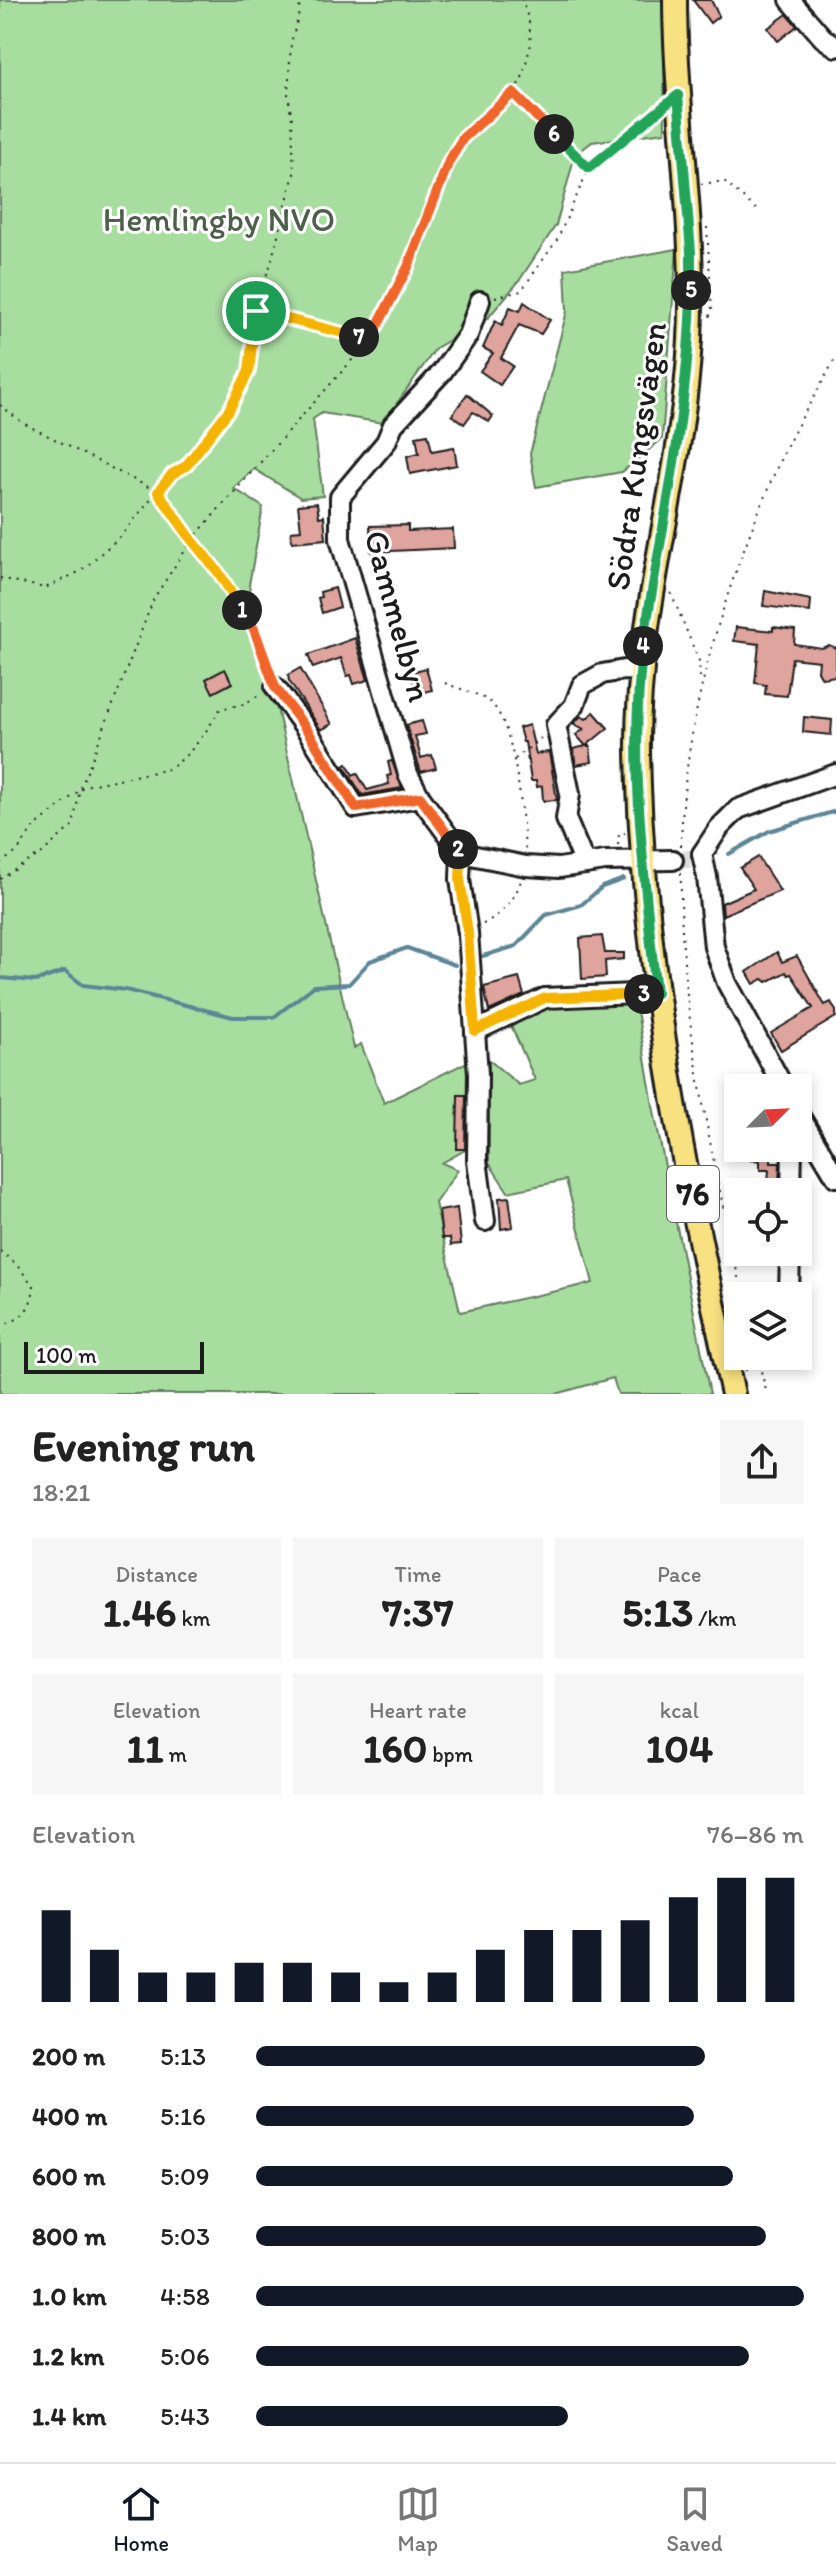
<!DOCTYPE html>
<meta charset="utf-8">
<style>
:root{--surface:#fff;--page:#f6f6f6;--text:#222;--muted:#767676;--line:#e0e0e0;--accent:#111827}
body{margin:0;font-family:Itim,sans-serif;background:var(--page);color:var(--text);height:100vh;display:flex;flex-direction:column;font-size:30px;white-space:nowrap}
*{box-sizing:border-box;margin:0}
p{font-size:26px;color:var(--muted)}
.icon{flex:none;width:44px;height:44px;fill:none;stroke:currentColor;stroke-width:2;stroke-linecap:round;stroke-linejoin:round}
.map{position:relative;height:1394px;overflow:hidden}
.drawer{display:flex;flex-direction:column;background:var(--surface);flex:1}
.drawer>*{flex:none}
.needle{width:52px;rotate:66deg}
.tools{position:absolute;left:724px;top:1074px;display:grid;gap:16px}
.tools a{display:grid;place-items:center;width:88px;height:88px;border-radius:0px;background:var(--surface);box-shadow:0 4px 12px #0003;font-size:40px}
.scale{position:absolute;left:24px;bottom:20px;width:180px;box-sizing:border-box;padding-left:8px;border:4px solid #1c1c1c;border-top:0;font-size:22px;line-height:28px;white-space:nowrap;color:#1c1c1c;-webkit-text-stroke:6px #fff;paint-order:stroke}
.pin{position:absolute;display:grid;place-items:center;width:68px;height:68px;color:#fff;margin:-34px;border:4px solid #fff;border-radius:50%;box-shadow:0 2px 8px #0007}
.km{position:absolute;width:40px;height:40px;margin:-20px;border-radius:50%;background:#222;color:#fff;font-size:22px;line-height:40px;text-align:center}
.round{display:grid;place-items:center;flex:none;width:84px;height:84px;border-radius:0px;background:var(--page)}
.head{display:flex;align-items:center;justify-content:space-between;height:136px;padding:0 32px}
h1{font-size:44px;font-weight:700;line-height:60px}
.figures{display:grid;grid-template-columns:repeat(3,1fr);gap:12px;height:136px;padding:8px 32px}
.figures div{display:grid;align-content:center;border-radius:0px;background:var(--page);text-align:center}
.figures b{font-size:40px;font-weight:700}
.figures small{font-size:22px;font-weight:400}
.figures p{font-size:22px}
.chart{height:224px;padding:16px 32px}
.chart p{display:flex;justify-content:space-between}
.chart svg{width:100%;height:144px;margin-top:8px;stroke:var(--accent);stroke-width:6}
ul{padding:0 32px;list-style:none;font-size:26px}
li{display:grid;grid-template-columns:128px 96px 1fr;align-items:center;height:60px}
li i{height:20px;border-radius:10px;background:var(--accent)}
.menu{display:flex;justify-content:space-around;align-items:center;height:112px;border-top:2px solid var(--line);background:var(--surface);font-size:22px;color:var(--muted)}
.menu a{display:grid;justify-items:center;gap:4px}
.menu .current{color:var(--accent)}
.map>svg:first-child{display:block}
.green{fill:#a8dda0;stroke:#627c5e;stroke-width:2}
.lines{fill:none;stroke-linecap:round;stroke-linejoin:round}
.stream{stroke:#5c8596;stroke-width:4}
.building{fill:#dea49d;stroke:#1c1c1c;stroke-width:2}
.minor-tunnel{stroke:#ddd;stroke-width:18;stroke-dasharray:18 9;stroke-linecap:butt}
.minor-casing{stroke:#1c1c1c;stroke-width:24}
.major-casing{stroke:#1c1c1c;stroke-width:28}
.path{stroke:#1c1c1c;stroke-width:2;stroke-dasharray:2 6;stroke-linecap:butt}
.minor{stroke:#fff;stroke-width:18}
.major{stroke:#f8e181;stroke-width:22}
.split-1-casing{stroke:#fff;stroke-width:16}
.split-2-casing{stroke:#fff;stroke-width:16}
.split-3-casing{stroke:#fff;stroke-width:16}
.split-4-casing{stroke:#fff;stroke-width:16}
.split-5-casing{stroke:#fff;stroke-width:16}
.split-6-casing{stroke:#fff;stroke-width:16}
.split-7-casing{stroke:#fff;stroke-width:16}
.split-8-casing{stroke:#fff;stroke-width:16}
.split-1{stroke:#f5b400;stroke-width:10}
.split-2{stroke:#f0652b;stroke-width:10}
.split-3{stroke:#f5b400;stroke-width:10}
.split-4{stroke:#22a559;stroke-width:10}
.split-5{stroke:#22a559;stroke-width:10}
.split-6{stroke:#22a559;stroke-width:10}
.split-7{stroke:#f0652b;stroke-width:10}
.split-8{stroke:#f5b400;stroke-width:10}
.labels{text-anchor:middle;dominant-baseline:central;stroke-width:6;stroke-linejoin:round;paint-order:stroke}
.shield{fill:#fff;stroke:#606060;stroke-width:2}
.shield-label{font-size:32px;font-weight:bold;fill:#1c1c1c}
.park-label{font-size:34px;fill:#4d604a;stroke:#fff}
.street-label{font-size:34px;fill:#1c1c1c;stroke:#fff}
</style>
<div class="map">
<svg width="836" height="1394" viewBox="0 0 836 1394">
<rect width="100%" height="100%" fill="#fff"/>
<filter id="ink" filterUnits="userSpaceOnUse"><feTurbulence type="fractalNoise" baseFrequency=".0125" numOctaves="2"/><feDisplacementMap in="SourceGraphic" scale="16" xChannelSelector="R" yChannelSelector="G"/><feConvolveMatrix kernelMatrix="1 2 1 2 8 2 1 2 1" color-interpolation-filters="sRGB"/></filter>
<g filter="url(#ink)">
<g class="green">
<path d="M 0,0 L 663,0 L 665,132 L 592,142 L 575,155 L 556,225 L 519,281 L 488,318 L 436,348 L 383,423 L 322,413 L 313,419 L 323,496 L 301,498 L 254,469 L 233,488 L 263,507 L 249,585 L 354,1048 L 361,1044 L 384,1103 L 467,1062 L 467,1149 L 442,1163 L 458,1170 L 435,1203 L 460,1312 L 593,1283 L 566,1180 L 508,1192 L 489,1163 L 489,1060 L 519,1085 L 535,1080 L 510,1023 L 545,1006 L 635,999 L 654,1111 L 710,1394 L 618,1394 L 613,1378 L 556,1394 L 0,1394 Z"/>
<path d="M 677,249 L 662,439 L 622,472 L 536,487 L 530,454 L 567,311 L 565,269 Z"/>
</g>
<g class="lines">
<g class="stream">
<path d="M 729,854 L 769,831 L 836,811"/>
<path d="M 483,956 L 516,946 L 546,915 L 581,905 L 602,887 L 624,879"/>
<path d="M 0,978 L 36,981 L 65,971 L 83,985 L 126,990 L 233,1017 L 274,1017 L 314,986 L 349,984 L 370,961 L 407,948 L 455,965"/>
</g>
</g>
<g class="building">
<path d="M 693,0 L 711,0 L 719,16 L 710,23 Z"/>
<path d="M 787,14 L 797,26 L 778,41 L 768,28 Z"/>
<path d="M 524,302 L 550,320 L 541,334 L 519,325 L 501,358 L 513,366 L 500,385 L 480,371 L 493,353 L 483,348 L 495,321 L 502,325 L 510,307 L 520,311 Z"/>
<path d="M 467,394 L 493,416 L 489,422 L 473,412 L 464,424 L 452,415 Z"/>
<path d="M 428,434 L 432,451 L 454,447 L 457,465 L 410,474 L 407,456 L 419,453 L 416,436 Z"/>
<path d="M 317,503 L 319,517 L 324,516 L 326,539 L 292,542 L 291,531 L 301,530 L 298,505 Z"/>
<path d="M 408,525 L 408,531 L 453,529 L 454,548 L 371,552 L 370,526 Z"/>
<path d="M 335,588 L 340,607 L 322,613 L 318,598 L 321,597 L 320,592 Z"/>
<path d="M 765,591 L 811,600 L 810,612 L 763,606 Z"/>
<path d="M 736,627 L 773,631 L 773,627 L 795,630 L 794,644 L 822,648 L 829,645 L 836,648 L 836,676 L 822,678 L 818,671 L 819,661 L 792,658 L 787,696 L 765,694 L 766,685 L 755,683 L 759,644 L 734,641 Z"/>
<path d="M 355,638 L 368,680 L 354,684 L 351,675 L 347,676 L 341,658 L 313,668 L 308,655 Z"/>
<path d="M 300,668 L 332,724 L 321,730 L 289,681 L 288,675 Z"/>
<path d="M 426,668 L 432,690 L 416,694 L 411,672 Z"/>
<path d="M 225,669 L 232,683 L 213,693 L 206,679 Z"/>
<path d="M 594,712 L 608,728 L 586,746 L 590,746 L 592,762 L 576,765 L 573,749 L 586,746 L 576,735 L 584,729 L 573,724 L 581,716 L 586,719 Z"/>
<path d="M 804,717 L 832,720 L 831,735 L 803,732 Z"/>
<path d="M 422,721 L 426,734 L 415,736 L 421,758 L 432,755 L 436,768 L 421,772 L 406,725 Z"/>
<path d="M 529,725 L 536,754 L 549,752 L 557,800 L 543,801 L 542,786 L 537,787 L 536,781 L 531,781 L 525,742 L 523,742 L 519,728 Z"/>
<path d="M 392,761 L 402,788 L 362,795 L 344,766 L 347,764 L 353,775 L 357,773 L 367,790 L 389,784 L 387,776 L 391,775 L 388,762 Z"/>
<path d="M 758,857 L 780,891 L 723,915 L 722,903 L 754,889 L 740,868 Z"/>
<path d="M 602,936 L 605,953 L 624,953 L 624,959 L 605,961 L 606,977 L 582,979 L 580,938 Z"/>
<path d="M 777,952 L 782,962 L 797,956 L 823,1002 L 825,1005 L 831,1002 L 836,1011 L 836,1017 L 781,1050 L 771,1033 L 813,1008 L 791,974 L 788,975 L 786,972 L 767,982 L 763,979 L 754,984 L 747,972 Z"/>
<path d="M 519,978 L 524,995 L 489,1011 L 484,987 Z"/>
<path d="M 458,1095 L 466,1095 L 465,1149 L 457,1149 Z"/>
<path d="M 751,1150 L 771,1150 L 771,1163 L 780,1163 L 779,1183 L 768,1182 L 769,1170 L 760,1170 L 760,1161 L 750,1160 Z"/>
<path d="M 509,1197 L 513,1227 L 501,1229 L 499,1198 Z"/>
<path d="M 457,1208 L 461,1244 L 451,1245 L 450,1238 L 442,1238 L 439,1211 Z"/>
</g>
<g class="lines">
<path class="minor-tunnel" d="M 673,860 L 690,859"/>
<defs>
<g id="minor">
<path d="M 790,0 L 823,38 L 836,47"/>
<path d="M 480,301 L 468,335 L 442,372 L 393,425 L 386,442 L 340,497 L 340,539 L 408,774 L 420,797 L 461,853 L 526,866 L 559,868 L 605,861 L 673,860"/>
<path d="M 275,687 L 307,730 L 356,808 L 420,797"/>
<path d="M 461,853 L 460,879 L 468,933 L 478,1074 L 477,1160 L 485,1221"/>
<path d="M 702,854 L 707,877 L 714,947 L 727,983 L 784,1088"/>
<path d="M 702,854 L 719,828 L 738,809 L 836,774"/>
<path d="M 585,864 L 566,819 L 570,794 L 556,725 L 574,706 L 582,685 L 602,674 L 624,670 L 641,671"/>
<path d="M 475,1031 L 545,998 L 656,993"/>
<path d="M 798,1113 L 836,1177"/>
<path d="M 791,1192 L 792,1148"/>
<path d="M 789,1296 L 790,1252"/>
</g>
<path id="major" d="M 675,0 C 675,113 696,225 690,339 C 683,478 636,611 638,752 C 642,967 686,1184 733,1394"/>
</defs>
<use href="#minor" class="minor-casing"/>
<use href="#major" class="major-casing"/>
<g class="path">
<path d="M 514,94 L 589,168"/>
<path d="M 701,184 L 724,181 L 758,211"/>
<path d="M 707,227 L 712,310 L 709,319"/>
<path d="M 495,297 L 521,291 L 557,240 L 589,168 L 662,109"/>
<path d="M 257,311 L 370,340"/>
<path d="M 0,405 L 23,423 L 158,492 L 192,540 L 219,573 L 254,629 L 270,673"/>
<path d="M 0,578 L 45,588 L 81,571 L 121,536 L 166,480 L 186,466 L 226,416 L 249,371 L 257,301 L 270,266 L 294,174 L 292,119 L 288,95 L 291,43 L 300,9 L 296,0"/>
<path d="M 671,593 L 699,661 L 700,677"/>
<path d="M 445,683 C 458,689 475,692 487,700 C 515,716 523,818 525,850"/>
<path d="M 515,759 L 541,738"/>
<path d="M 618,845 L 619,834 L 625,833"/>
<path d="M 681,846 C 684,711 725,588 778,465 C 794,428 817,393 836,357"/>
<path d="M 0,863 L 17,852 L 34,827 L 80,790 L 154,598 L 192,540 L 217,511 L 370,340 L 408,267 L 449,161 L 463,138 L 513,93 L 522,78 L 531,44 L 529,21 L 522,0"/>
<path d="M 681,873 C 679,1017 713,1156 742,1296"/>
<path d="M 0,879 L 42,853 L 73,825 L 80,790 L 89,785 L 169,769 C 191,755 207,731 220,709 L 244,704 L 261,694"/>
<path d="M 483,924 C 502,914 515,900 521,880"/>
<path d="M 0,1251 L 15,1263 L 34,1286 C 32,1308 22,1321 0,1325"/>
<path d="M 757,1356 L 767,1394"/>
<path d="M 773,1363 L 782,1356"/>
<path d="M 745,1370 L 752,1368"/>
</g>
<use href="#minor" class="minor"/>
<use href="#major" class="major"/>
</g>
</g>
<g class="lines" filter="url(#ink)">
<defs>
<path id="split-1" d="M 242,610 L 219,573 L 192,540 L 158,492 L 172,474 L 186,466 L 229,410 L 249,371 L 256,311"/>
<path id="split-2" d="M 242,610 L 254,629 L 275,687 L 307,730 L 356,808 L 420,797 L 458,849"/>
<path id="split-3" d="M 458,849 L 461,853 L 460,879 L 468,933 L 475,1031 L 545,998 L 644,994"/>
<path id="split-4" d="M 643,646 C 628,758 645,882 656,993 L 644,994"/>
<path id="split-5" d="M 643,646 C 661,528 689,411 691,290"/>
<path id="split-6" d="M 554,134 L 589,168 L 678,95 L 691,252 L 691,290"/>
<path id="split-7" d="M 359,337 L 370,340 L 408,267 L 449,161 L 463,138 L 513,93 L 554,134"/>
<path id="split-8" d="M 256,311 L 359,337"/>
</defs>
<use href="#split-1" class="split-1-casing"/>
<use href="#split-2" class="split-2-casing"/>
<use href="#split-3" class="split-3-casing"/>
<use href="#split-4" class="split-4-casing"/>
<use href="#split-5" class="split-5-casing"/>
<use href="#split-6" class="split-6-casing"/>
<use href="#split-7" class="split-7-casing"/>
<use href="#split-8" class="split-8-casing"/>
<use href="#split-1" class="split-1"/>
<use href="#split-2" class="split-2"/>
<use href="#split-3" class="split-3"/>
<use href="#split-4" class="split-4"/>
<use href="#split-5" class="split-5"/>
<use href="#split-6" class="split-6"/>
<use href="#split-7" class="split-7"/>
<use href="#split-8" class="split-8"/>
</g>
<g class="labels">
<rect class="shield" x="667" y="1166" width="52" height="56" rx="6"/>
<g class="shield-label">
<text x="693" y="1194">76</text>
</g>
<g class="park-label">
<text x="219" y="219">Hemlingby NVO</text>
</g>
<g class="street-label">
<text transform="translate(636 456) rotate(-82)">Södra Kungsvägen</text>
<text transform="translate(398 616) rotate(75)">Gammelbyn</text>
</g>
</g>
</svg>
<div class="tools">
<a><svg class="needle" viewBox="-14 -14 28 28"><path d="M0-13l5 13h-10z" fill="#e53935"/><path d="M0 13l5-13h-10z" fill="#767676"/></svg></a>
<a><svg class="icon" aria-label="locate" viewBox="0 0 24 24"><circle cx="12" cy="12" r="6"/><path d="M12 2v4M12 18v4M2 12h4M18 12h4"/></svg></a>
<a><svg class="icon" aria-label="layers" viewBox="0 0 24 24"><path d="M12 4l9 5-9 5-9-5zM3 14l9 5 9-5"/></svg></a>
</div>
<div class="scale">100 m</div>
<div class="pin" style="left:256px;top:311px;background:#1e9e55"><svg class="icon" aria-label="arrive" viewBox="0 0 24 24"><path d="M6 21V4h12l-3 4 3 4H6"/></svg></div>
<b class="km" style="left:242px;top:610px">1</b>
<b class="km" style="left:458px;top:849px">2</b>
<b class="km" style="left:644px;top:994px">3</b>
<b class="km" style="left:643px;top:646px">4</b>
<b class="km" style="left:691px;top:290px">5</b>
<b class="km" style="left:554px;top:134px">6</b>
<b class="km" style="left:359px;top:337px">7</b>
</div>
<section class="drawer">
<div class="head"><div><h1>Evening run</h1><p>18:21</p></div><a class="round"><svg class="icon" aria-label="share" viewBox="0 0 24 24"><path d="M12 15V3M7 8l5-5 5 5M5 13v7h14v-7"/></svg></a></div>
<div class="figures">
<div><p>Distance</p><b>1.46<small> km</small></b></div>
<div><p>Time</p><b>7:37</b></div>
<div><p>Pace</p><b>5:13<small> /km</small></b></div>
</div>
<div class="figures">
<div><p>Elevation</p><b>11<small> m</small></b></div>
<div><p>Heart rate</p><b>160<small> bpm</small></b></div>
<div><p>kcal</p><b>104</b></div>
</div>
<div class="chart"><p><span>Elevation</span>76–86 m</p>
<svg viewBox="0 0 160 44" preserveAspectRatio="none"><path d="M5 44V16M15 44V28M25 44V35M35 44V35M45 44V32M55 44V32M65 44V35M75 44V38M85 44V35M95 44V28M105 44V22M115 44V22M125 44V19M135 44V12M145 44V6M155 44V6"/></svg>
</div>
<ul>
<li><b>200 m</b>5:13<i style="width:82%"></i></li>
<li><b>400 m</b>5:16<i style="width:80%"></i></li>
<li><b>600 m</b>5:09<i style="width:87%"></i></li>
<li><b>800 m</b>5:03<i style="width:93%"></i></li>
<li><b>1.0 km</b>4:58<i style="width:100%"></i></li>
<li><b>1.2 km</b>5:06<i style="width:90%"></i></li>
<li><b>1.4 km</b>5:43<i style="width:57%"></i></li>
</ul>
</section>
<nav class="menu">
<a class="current"><svg class="icon" aria-label="home" viewBox="0 0 24 24"><path d="M3 11l9-7 9 7M6 9v11h12V9"/></svg>Home</a>
<a><svg class="icon" aria-label="map" viewBox="0 0 24 24"><path d="M3 6l6-2 6 2 6-2v14l-6 2-6-2-6 2zM9 4v14M15 6v14"/></svg>Map</a>
<a><svg class="icon" aria-label="saved" viewBox="0 0 24 24"><path d="M7 4h10v16l-5-4-5 4z"/></svg>Saved</a>
</nav>
